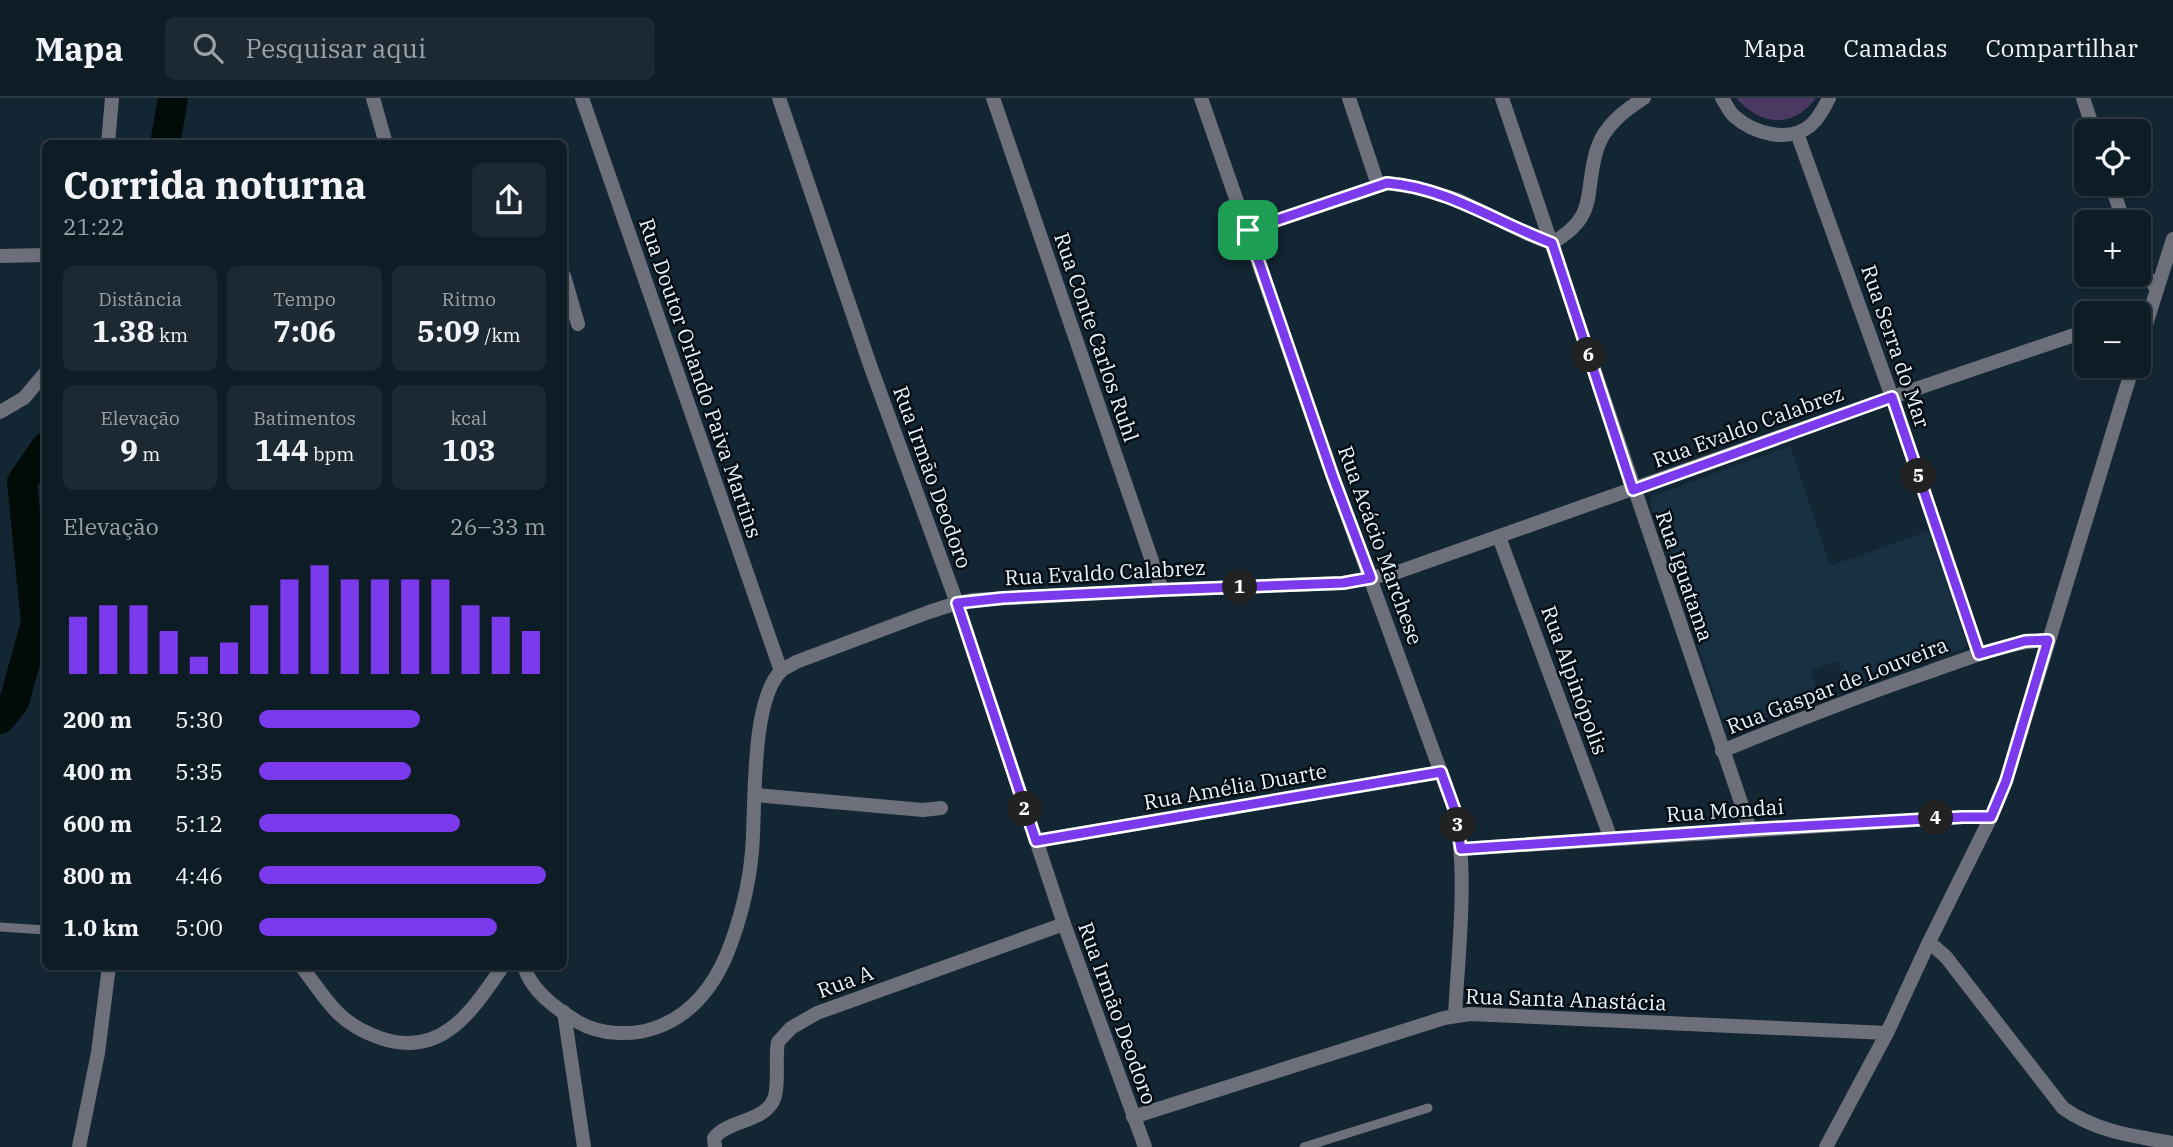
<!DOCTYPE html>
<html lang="pt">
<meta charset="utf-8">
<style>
:root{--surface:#0e1c26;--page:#1c2932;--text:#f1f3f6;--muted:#9ba1a7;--line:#2e3a43;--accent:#7c3aed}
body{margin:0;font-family:"IBM Plex Serif",serif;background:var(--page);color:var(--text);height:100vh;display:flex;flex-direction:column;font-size:26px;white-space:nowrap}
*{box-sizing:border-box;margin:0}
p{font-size:23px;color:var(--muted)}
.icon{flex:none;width:38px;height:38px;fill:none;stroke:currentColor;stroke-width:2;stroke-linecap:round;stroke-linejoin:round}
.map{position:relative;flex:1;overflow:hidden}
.panel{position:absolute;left:42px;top:42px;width:525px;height:830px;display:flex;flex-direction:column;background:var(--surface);border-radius:10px;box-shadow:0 2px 5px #0004,0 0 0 2px var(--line)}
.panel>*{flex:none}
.buttons{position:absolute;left:2074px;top:21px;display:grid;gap:14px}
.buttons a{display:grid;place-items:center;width:77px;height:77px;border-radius:10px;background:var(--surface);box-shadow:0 2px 5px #0004,0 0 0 2px var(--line);font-size:35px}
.pin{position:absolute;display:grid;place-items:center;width:60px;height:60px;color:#fff;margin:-30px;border-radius:14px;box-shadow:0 4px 10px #0006}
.km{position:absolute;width:35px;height:35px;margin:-18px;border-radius:50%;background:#222;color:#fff;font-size:19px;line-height:35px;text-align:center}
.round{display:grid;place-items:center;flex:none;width:74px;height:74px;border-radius:10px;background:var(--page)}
.headline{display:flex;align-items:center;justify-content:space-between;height:119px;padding:0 21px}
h1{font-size:38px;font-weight:800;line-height:52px}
.stats{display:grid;grid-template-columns:repeat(3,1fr);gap:10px;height:119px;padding:7px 21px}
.stats div{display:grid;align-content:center;border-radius:10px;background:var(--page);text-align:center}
.stats b{font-size:30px;font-weight:800}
.stats small{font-size:19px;font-weight:400}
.stats p{font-size:19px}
.chart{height:196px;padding:14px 21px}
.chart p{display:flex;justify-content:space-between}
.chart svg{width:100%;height:126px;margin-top:7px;stroke:var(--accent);stroke-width:6}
ul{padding:0 21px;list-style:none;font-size:23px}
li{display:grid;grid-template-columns:112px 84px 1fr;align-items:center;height:52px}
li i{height:18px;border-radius:9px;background:var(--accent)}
header{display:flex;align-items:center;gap:42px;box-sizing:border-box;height:98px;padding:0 35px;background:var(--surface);border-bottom:2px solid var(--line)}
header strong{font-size:33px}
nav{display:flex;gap:38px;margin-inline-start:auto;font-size:24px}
.search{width:490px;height:63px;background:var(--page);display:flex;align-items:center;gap:18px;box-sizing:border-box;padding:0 24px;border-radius:10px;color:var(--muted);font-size:26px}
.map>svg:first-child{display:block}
.built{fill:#173142}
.green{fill:#4c3961}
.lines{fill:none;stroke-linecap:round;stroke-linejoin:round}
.river{stroke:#010c09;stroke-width:30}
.service{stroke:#6d707a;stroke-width:9}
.minor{stroke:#6d707a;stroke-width:14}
.tertiary{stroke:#6d707a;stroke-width:14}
.route-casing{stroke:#fff;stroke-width:14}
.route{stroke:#7c3aed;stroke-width:9}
.labels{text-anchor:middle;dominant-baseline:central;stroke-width:5;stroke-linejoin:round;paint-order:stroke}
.street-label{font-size:21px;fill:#e7f3fc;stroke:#060e14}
</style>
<header>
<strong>Mapa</strong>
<div class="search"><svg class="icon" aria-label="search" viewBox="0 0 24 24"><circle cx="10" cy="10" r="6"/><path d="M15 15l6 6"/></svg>Pesquisar aqui</div>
<nav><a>Mapa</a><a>Camadas</a><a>Compartilhar</a></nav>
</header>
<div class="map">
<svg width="2173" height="1049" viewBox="0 0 2173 1049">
<rect width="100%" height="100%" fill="#132633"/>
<path class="built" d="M 1790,348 L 1830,468 L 1929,433 L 1967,546 L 1963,551 L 1847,589 L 1837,563 L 1810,573 L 1820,599 L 1736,633 L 1726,631 L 1650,406 L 1652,398 Z"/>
<path class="green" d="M 1736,0 L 1816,0 C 1793,31 1761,28 1736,0 Z"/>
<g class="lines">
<g class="river">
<path d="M 165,46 L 173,0"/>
<path d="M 0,621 L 14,604 L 36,525 L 22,384 L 46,349"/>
</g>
<g class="service">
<path d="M 0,829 L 46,832"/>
<path d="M 1304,1049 L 1428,1010"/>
</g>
<g class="minor">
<path d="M 373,0 L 386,46"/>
<path d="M 582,0 L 781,573"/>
<path d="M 779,0 L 870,267 L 957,505 L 1064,826 L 1145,1049"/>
<path d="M 993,0 L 1162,492"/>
<path d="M 1201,0 L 1333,379 L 1454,710 C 1469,772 1458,854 1455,918"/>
<path d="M 1349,0 L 1378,87"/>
<path d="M 1502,0 L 1750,731"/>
<path d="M 1722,0 C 1726,6 1729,14 1734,18 C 1753,35 1789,46 1811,27 C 1819,20 1824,10 1829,0"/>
<path d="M 2083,0 L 2094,33"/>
<path d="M 1797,35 L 1892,299 L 1979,556"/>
<path d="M 108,46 L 112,0"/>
<path d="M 2111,86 L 2124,124"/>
<path d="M 1248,132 L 1387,85 L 1414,89 L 1458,102 L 1528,136 L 1552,145 C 1600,117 1583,96 1597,51 C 1604,28 1624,13 1644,0"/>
<path d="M 0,158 L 46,157"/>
<path d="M 2138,167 L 2157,191"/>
<path d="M 564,178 L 578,226"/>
<path d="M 0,314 L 24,300 L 46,274"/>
<path d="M 1499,439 L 1611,741"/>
<path d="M 1722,653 C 1790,625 1859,598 1929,574 C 1968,560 2007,544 2048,542"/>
<path d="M 755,697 L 923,712 L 941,710"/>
<path d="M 1036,743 L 1441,674"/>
<path d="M 1461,751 L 1963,719 L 1991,719"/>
<path d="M 301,868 C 313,883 324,901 338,915 C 349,926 366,935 380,940 C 442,961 472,913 503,868"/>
<path d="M 524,868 C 531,893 556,911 578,924 C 600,937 632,938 655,930 C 690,918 713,889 727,856 C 740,823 749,789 752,753 C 756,710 750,601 782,572 C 786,569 792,567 796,564 L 929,514 L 957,505 L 972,502 L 1162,492 L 1343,485 L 1395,475 L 1892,299 L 2086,233"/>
<path d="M 564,914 L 584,1049"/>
<path d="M 1133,1019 L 1444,920 L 1470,916 L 1887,935"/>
<path d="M 79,1049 L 98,955 L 109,868"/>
<path d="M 715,1049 L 714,1040 C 729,1021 768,1024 775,998 C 779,981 775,961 778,944 L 791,930 L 817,915 L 1064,826"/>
<path d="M 1826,1049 L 1887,935 L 1929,844"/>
</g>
<g class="tertiary">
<path d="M 2138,252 L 2173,141"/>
<path d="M 2133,268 L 2006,683 L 1991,719 L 1929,844 L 1946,859 L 2063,1010 C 2097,1034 2133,1038 2173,1045"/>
</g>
</g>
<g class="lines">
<defs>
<path id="route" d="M 1387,85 C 1448,90 1496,124 1552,145 L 1633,392 L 1892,299 L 1979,556 L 2025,543 L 2048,542 L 2006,683 L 1991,719 L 1963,719 L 1750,731 L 1461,751 L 1454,710 L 1441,674 L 1036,743 L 957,505 L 1003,500 L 1161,492 L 1343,485 L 1371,480 L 1333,379 L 1248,132 Z"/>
</defs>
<use href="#route" class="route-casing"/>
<use href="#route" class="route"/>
</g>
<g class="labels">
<g class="street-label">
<text transform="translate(1097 239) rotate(71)">Rua Conte Carlos Ruhl</text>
<text transform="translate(1896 248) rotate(71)">Rua Serra do Mar</text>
<text transform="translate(701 280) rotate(71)">Rua Doutor Orlando Paiva Martins</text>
<text transform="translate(1748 328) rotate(-20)">Rua Evaldo Calabrez</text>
<text transform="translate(933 379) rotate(70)">Rua Irmão Deodoro</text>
<text transform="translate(1381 447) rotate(70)">Rua Acácio Marchese</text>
<text transform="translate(1105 474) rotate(-3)">Rua Evaldo Calabrez</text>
<text transform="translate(1685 478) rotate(71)">Rua Iguatama</text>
<text transform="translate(1575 582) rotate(70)">Rua Alpinópolis</text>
<text transform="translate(1837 587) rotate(-21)">Rua Gaspar de Louveira</text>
<text transform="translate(1235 688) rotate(-10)">Rua Amélia Duarte</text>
<text transform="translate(1725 712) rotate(-4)">Rua Mondai</text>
<text transform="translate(845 883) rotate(-20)">Rua A</text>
<text transform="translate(1566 901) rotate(2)">Rua Santa Anastácia</text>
<text transform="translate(1118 915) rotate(70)">Rua Irmão Deodoro</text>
</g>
</g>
</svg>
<div class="buttons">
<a><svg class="icon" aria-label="locate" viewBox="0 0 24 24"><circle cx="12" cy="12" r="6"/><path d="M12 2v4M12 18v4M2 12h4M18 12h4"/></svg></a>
<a>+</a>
<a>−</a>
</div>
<div class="pin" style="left:1248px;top:132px;background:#1e9e55"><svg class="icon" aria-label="arrive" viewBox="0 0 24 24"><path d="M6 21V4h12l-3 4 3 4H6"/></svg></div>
<b class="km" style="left:1240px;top:489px">1</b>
<b class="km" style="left:1025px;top:711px">2</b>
<b class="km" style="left:1458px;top:727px">3</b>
<b class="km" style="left:1936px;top:720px">4</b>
<b class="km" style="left:1919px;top:378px">5</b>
<b class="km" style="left:1589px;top:257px">6</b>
<section class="panel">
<div class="headline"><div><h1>Corrida noturna</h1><p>21:22</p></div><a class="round"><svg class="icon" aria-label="share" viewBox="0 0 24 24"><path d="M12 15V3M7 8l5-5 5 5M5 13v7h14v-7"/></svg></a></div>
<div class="stats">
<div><p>Distância</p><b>1.38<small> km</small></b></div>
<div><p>Tempo</p><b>7:06</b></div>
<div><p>Ritmo</p><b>5:09<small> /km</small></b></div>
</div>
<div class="stats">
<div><p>Elevação</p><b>9<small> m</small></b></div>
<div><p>Batimentos</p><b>144<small> bpm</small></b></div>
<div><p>kcal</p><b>103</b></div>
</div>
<div class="chart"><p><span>Elevação</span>26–33 m</p>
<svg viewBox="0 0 160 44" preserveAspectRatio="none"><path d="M5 44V24M15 44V20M25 44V20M35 44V29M45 44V38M55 44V33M65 44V20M75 44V11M85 44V6M95 44V11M105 44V11M115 44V11M125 44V11M135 44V20M145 44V24M155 44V29"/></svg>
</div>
<ul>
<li><b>200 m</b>5:30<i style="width:56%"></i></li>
<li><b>400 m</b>5:35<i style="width:53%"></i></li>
<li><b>600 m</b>5:12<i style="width:70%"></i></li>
<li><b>800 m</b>4:46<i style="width:100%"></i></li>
<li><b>1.0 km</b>5:00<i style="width:83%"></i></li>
</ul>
</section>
</div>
